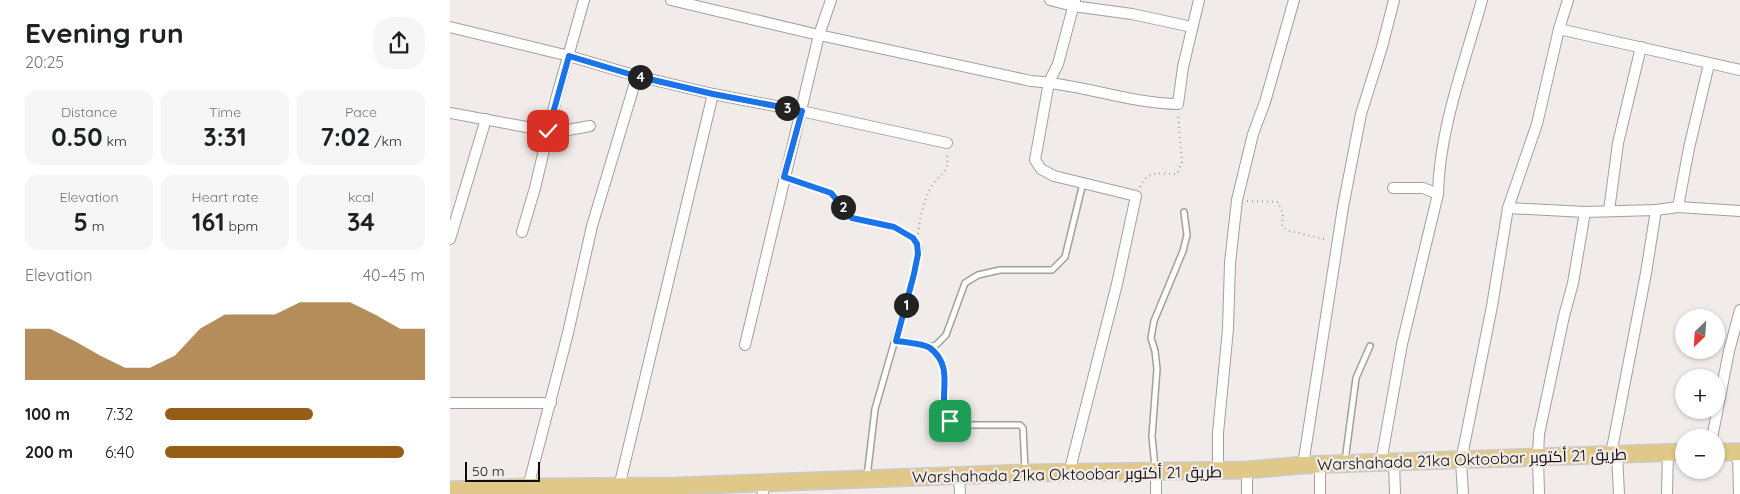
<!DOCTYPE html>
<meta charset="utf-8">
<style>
:root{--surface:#fff;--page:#f6f6f6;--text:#202124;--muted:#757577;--accent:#955d16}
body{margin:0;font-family:Quicksand,Cairo,sans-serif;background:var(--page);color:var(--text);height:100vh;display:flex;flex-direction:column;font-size:19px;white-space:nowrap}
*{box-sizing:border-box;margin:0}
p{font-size:16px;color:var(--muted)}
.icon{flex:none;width:28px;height:28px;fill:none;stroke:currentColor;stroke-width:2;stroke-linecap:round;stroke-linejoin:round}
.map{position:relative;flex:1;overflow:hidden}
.panel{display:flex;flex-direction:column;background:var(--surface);width:450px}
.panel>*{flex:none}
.needle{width:32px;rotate:205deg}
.controls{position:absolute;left:1225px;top:309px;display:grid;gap:10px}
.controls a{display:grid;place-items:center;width:50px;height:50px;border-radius:50%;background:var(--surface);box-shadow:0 1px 4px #0004;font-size:25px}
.scale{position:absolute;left:15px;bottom:12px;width:75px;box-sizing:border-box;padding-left:5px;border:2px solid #0f0e0d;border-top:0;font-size:14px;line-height:18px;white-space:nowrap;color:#0f0e0d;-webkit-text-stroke:4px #f1ecea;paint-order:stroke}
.pin{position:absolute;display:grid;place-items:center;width:42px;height:42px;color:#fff;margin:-21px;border-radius:10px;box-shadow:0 2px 8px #0006}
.km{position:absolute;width:25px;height:25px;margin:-12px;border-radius:50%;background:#222;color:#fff;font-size:14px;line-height:25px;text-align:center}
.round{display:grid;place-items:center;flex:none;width:52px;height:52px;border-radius:20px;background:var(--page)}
.summary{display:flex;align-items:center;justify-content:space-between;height:85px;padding:0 25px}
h1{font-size:28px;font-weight:800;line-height:38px}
.stats{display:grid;grid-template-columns:repeat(3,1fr);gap:8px;height:85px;padding:5px 25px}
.stats div{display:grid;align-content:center;border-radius:12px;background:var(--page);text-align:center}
.stats b{font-size:25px;font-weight:800}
.stats small{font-size:14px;font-weight:400}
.stats p{font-size:14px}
.chart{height:140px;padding:10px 25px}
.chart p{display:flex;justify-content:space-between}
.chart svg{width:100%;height:90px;margin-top:5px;fill:var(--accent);opacity:.7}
ul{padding:0 25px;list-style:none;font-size:16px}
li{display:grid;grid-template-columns:80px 60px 1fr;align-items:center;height:38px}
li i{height:12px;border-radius:6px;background:var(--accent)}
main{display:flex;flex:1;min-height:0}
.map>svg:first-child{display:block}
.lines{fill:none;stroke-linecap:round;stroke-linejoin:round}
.service-casing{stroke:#a29f9d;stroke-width:8}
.minor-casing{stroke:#a29f9d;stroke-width:12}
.primary-casing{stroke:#cacaca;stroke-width:19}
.path{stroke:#a29e9c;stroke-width:2;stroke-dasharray:1 4;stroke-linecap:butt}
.service{stroke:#fff;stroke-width:5}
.minor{stroke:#fff;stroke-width:10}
.primary{stroke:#e0c889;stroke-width:16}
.route-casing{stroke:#fff;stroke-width:10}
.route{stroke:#1a73e8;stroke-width:6}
.labels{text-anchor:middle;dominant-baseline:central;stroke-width:4.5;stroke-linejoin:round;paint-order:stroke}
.street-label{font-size:16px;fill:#0f0e0d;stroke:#f1ecea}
</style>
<main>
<section class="panel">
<div class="summary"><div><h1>Evening run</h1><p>20:25</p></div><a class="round"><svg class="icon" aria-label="share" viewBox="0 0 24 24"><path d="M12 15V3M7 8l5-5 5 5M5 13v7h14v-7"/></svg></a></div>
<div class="stats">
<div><p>Distance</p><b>0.50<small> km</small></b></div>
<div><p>Time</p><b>3:31</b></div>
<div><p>Pace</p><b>7:02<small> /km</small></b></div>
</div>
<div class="stats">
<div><p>Elevation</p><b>5<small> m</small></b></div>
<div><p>Heart rate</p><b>161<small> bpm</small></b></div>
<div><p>kcal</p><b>34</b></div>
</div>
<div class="chart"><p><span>Elevation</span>40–45 m</p>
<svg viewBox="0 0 160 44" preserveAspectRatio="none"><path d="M0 44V19L10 19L20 25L30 32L40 38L50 38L60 32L70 19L80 12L90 12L100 12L110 6L120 6L130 6L140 12L150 19L160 19V44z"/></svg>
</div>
<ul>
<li><b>100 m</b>7:32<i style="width:57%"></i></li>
<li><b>200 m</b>6:40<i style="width:92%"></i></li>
</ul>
</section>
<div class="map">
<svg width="1290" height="494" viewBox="0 0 1290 494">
<rect width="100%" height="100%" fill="#f1ecea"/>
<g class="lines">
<defs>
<g id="service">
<path d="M 335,178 L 381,193 L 402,219 L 444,227 L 451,230 L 463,238 L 469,249 L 464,274 L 425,409 L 417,477"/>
<path d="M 446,341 C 454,342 474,344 480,348 C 508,367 486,398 497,417 C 498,420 502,423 505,425 L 570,425 L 573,428 L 575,470"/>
<path d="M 479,347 L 486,345 L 496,335 L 515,283 L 528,275 L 550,270 L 602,270 L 615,257 L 633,183"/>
<path d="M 895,461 L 906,378 L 920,346"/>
<path d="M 705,468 L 702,436 L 707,369 L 705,351 L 701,338 L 704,321 L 733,251 L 737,235 L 734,212"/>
</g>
<g id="minor">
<path d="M 221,0 L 369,35 L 581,81 C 631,84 678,103 728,104 L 733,67 L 749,0"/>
<path d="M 600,0 L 623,6 L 682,14 L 742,27"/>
<path d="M 0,27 L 119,56 L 187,76 L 263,94 L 351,111 L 497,143"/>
<path d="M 1109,29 L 1290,70"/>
<path d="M 0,113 L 98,131 L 118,130 L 140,126"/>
<path d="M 943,188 L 973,188 L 988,194"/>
<path d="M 1228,207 L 1239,148 L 1259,64"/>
<path d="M 1058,208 L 1135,212 L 1206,210 L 1228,207 L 1290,211"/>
<path d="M 1159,211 L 1168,143 L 1191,47"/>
<path d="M 72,232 L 85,188 L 106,99 L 134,0"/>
<path d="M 0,239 L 36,119"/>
<path d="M 295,345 L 369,35 L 381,0"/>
<path d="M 0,403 L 101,403"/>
<path d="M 1262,438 L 1279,351 L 1290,310"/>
<path d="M 1288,452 L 1289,494"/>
<path d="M 1161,454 L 1196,273 L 1206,210"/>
<path d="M 1167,454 L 1169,494"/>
<path d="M 931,462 L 952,344 L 988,194 C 989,130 1015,62 1032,0"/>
<path d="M 944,462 L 945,494"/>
<path d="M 853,465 L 893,207 L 911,114 L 932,47 L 944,0"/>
<path d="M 768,469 L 768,433 L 778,329 L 780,263 L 787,200 L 803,134 L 815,102 L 844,0"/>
<path d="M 706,471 L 706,494"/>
<path d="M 619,473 L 667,284 L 686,196 L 604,176 L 591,169 L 585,160 L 599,82 L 608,64 L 625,0"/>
<path d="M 509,476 L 510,494"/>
<path d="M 312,484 L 313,494"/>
<path d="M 169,487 L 263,94"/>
<path d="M 77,491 L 118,333 L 142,226 L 187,76"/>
<path d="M 797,494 L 797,470"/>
<path d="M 870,494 L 870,465"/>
<path d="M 1013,494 L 1011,461 L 1042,306 L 1058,208 L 1087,124 L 1109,29 L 1118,0"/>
<path d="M 1089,494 L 1088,456 L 1089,434 L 1114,316 L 1123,283 L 1135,212"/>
<path d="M 1217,494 L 1218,452"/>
</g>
<g id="primary">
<path d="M 1266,452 L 1290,452"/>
<path d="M 0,490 L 78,487 L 229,486 L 575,473 L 797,470 L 853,465 L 1234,452"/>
</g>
</defs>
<use href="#service" class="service-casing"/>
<use href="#minor" class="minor-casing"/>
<use href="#primary" class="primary-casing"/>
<g class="path">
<path d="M 690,187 C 698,169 711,174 727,174 L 732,162 L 728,114"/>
<path d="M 797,201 L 828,202 L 833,214 L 832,227 L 840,231 L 878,240"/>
<path d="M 468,234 C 470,218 473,203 480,189 C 489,172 500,176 497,152"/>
</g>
<use href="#service" class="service"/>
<use href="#minor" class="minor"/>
<use href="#primary" class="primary"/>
</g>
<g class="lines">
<defs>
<path id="route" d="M 98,131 L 119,56 L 186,76 L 263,94 L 352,111 L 334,177 L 381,193 L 402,218 L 444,227 L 463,238 L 467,244 L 468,254 L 464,274 L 446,341 C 454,342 474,344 480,348 C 508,369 484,402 500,421"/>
</defs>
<use href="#route" class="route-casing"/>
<use href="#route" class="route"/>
</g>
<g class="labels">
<g class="street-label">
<text transform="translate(1022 459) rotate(-2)">Warshahada 21ka Oktoobar طريق 21 أكتوبر</text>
<text transform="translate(617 474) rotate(-1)">Warshahada 21ka Oktoobar طريق 21 أكتوبر</text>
</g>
</g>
</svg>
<div class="controls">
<a><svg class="needle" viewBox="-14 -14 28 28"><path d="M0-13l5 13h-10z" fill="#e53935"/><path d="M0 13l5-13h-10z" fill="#757577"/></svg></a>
<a>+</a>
<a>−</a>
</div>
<div class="scale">50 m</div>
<div class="pin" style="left:500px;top:421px;background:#1e9e55"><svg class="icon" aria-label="arrive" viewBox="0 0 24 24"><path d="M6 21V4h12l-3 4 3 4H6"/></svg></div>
<div class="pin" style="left:98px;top:131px;background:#d93025"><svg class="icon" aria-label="check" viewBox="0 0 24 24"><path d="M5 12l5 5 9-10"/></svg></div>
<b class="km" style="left:456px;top:305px">1</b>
<b class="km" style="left:393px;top:207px">2</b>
<b class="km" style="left:337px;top:108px">3</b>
<b class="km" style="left:190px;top:77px">4</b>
</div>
</main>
